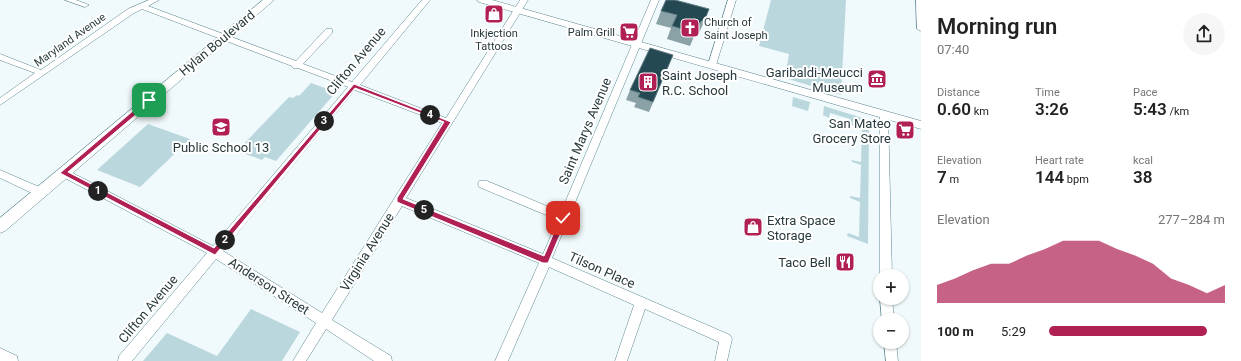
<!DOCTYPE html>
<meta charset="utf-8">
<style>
:root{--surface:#fff;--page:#f6f6f6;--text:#222;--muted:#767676;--accent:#b02055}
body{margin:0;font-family:Roboto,sans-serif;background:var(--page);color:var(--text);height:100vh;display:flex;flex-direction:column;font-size:15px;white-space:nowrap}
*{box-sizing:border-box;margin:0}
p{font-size:13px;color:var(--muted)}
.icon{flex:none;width:22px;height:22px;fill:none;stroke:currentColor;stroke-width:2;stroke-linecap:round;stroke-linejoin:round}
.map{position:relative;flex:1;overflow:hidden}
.panel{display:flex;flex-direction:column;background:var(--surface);width:320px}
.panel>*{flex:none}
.buttons{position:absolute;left:873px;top:269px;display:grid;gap:8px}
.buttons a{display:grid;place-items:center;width:36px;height:36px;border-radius:50%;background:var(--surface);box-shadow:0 1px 3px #0004;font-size:20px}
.pin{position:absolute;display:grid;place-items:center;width:34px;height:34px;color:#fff;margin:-17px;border-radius:8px;box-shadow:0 2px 6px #0006}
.km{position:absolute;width:20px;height:20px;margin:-10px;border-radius:50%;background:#222;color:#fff;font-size:11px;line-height:20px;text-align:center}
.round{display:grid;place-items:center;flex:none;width:42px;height:42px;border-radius:21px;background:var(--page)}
.summary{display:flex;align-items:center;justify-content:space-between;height:68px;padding:0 16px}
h1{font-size:22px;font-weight:600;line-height:30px}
.figures{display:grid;grid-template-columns:repeat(3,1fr);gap:6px;height:68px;padding:4px 16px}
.figures div{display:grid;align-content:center}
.figures b{font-size:17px;font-weight:600}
.figures small{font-size:11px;font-weight:400}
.figures p{font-size:11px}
.chart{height:112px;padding:8px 16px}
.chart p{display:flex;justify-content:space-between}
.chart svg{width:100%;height:72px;margin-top:4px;fill:var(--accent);opacity:.7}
ul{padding:0 16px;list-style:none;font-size:13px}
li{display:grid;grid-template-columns:64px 48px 1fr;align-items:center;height:30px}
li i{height:10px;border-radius:5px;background:var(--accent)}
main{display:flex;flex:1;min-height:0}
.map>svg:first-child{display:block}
.green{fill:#bbd7de}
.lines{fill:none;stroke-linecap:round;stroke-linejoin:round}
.minor-casing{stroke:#5c8690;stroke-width:1}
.tertiary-casing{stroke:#5c8690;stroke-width:1}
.secondary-casing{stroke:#5c8690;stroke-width:1}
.minor{fill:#fff;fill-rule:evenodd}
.tertiary{fill:#fff;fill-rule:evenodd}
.secondary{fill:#fff;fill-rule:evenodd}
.wall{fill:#8aa1a6}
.building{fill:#244952;stroke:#617e85}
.route{fill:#b02055;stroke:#fff}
.labels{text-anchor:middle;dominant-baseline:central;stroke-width:4;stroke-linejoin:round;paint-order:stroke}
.far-poi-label{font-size:11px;fill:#27393e;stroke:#fff;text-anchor:start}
.far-street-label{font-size:11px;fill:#27393e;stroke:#fff}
.street-label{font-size:13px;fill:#27393e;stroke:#fff}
.poi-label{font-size:13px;fill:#27393e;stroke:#fff;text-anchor:end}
</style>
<main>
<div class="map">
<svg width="921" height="361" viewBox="0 0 921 361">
<rect width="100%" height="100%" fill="#f0f9fb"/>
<g class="green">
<path d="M 771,0 L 846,0 L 841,95 L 785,78 L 789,54 L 759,46 Z"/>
<path d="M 311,83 L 336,92 L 276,161 L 265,157 L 262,160 L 237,151 L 289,97 L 293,98 L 297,95 L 299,96 Z"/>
<path d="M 793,97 L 810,102 L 808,111 L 792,106 Z"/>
<path d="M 824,106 L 869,120 L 868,244 L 847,236 L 848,233 L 859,237 L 860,202 L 850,198 L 850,196 L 860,198 L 861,165 L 852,162 L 851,160 L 861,162 L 862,130 L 851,125 L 850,119 L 830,113 L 829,118 L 823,115 Z"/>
<path d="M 148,124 L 190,139 L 140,187 L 97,170 Z"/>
<path d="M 251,309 L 300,332 L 282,361 L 143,361 L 167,333 L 217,356 Z"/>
</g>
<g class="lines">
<defs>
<g id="minor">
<path d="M 65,0 L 76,0 L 89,5 L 85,7 Z"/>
<path d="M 149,0 L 159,0 L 148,6 L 296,61 L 326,29 L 332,29 L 332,33 L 303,64 L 352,82 L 422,0 L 430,0 L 360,85 L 446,118 L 520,0 L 528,0 L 406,198 L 543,254 L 558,220 L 479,187 L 478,184 L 479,181 L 487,181 L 561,212 L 651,0 L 659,0 L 552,258 L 730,335 L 732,339 L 727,361 L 715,361 L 719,342 L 645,309 L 627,361 L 615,361 L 634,305 L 549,267 L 508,361 L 495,361 L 539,263 L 402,206 L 332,320 L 391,356 L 392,361 L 374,361 L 326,329 L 306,361 L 293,361 L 316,323 L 216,259 L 132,361 L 118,361 L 119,356 L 207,253 L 61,176 L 59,173 L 61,170 L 67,170 L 213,246 L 348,87 L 298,68 L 293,68 L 292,66 L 142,9 L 134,13 L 0,105 L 0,98 L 35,73 L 0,60 L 0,54 L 41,70 L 128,9 ZM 355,90 L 442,123 L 322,313 L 223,251 Z"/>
<path d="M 728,0 L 736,0 L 716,65 L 712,68 L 708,65 Z"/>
<path d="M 916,0 L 921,0 L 921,31 L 917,29 Z"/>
<path d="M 884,111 L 888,114 L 892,276 L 880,276 L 880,114 Z"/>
<path d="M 0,170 L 44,189 L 45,192 L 44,195 L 36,195 L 0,178 Z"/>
<path d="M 880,298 L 892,298 L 894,320 L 882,320 Z"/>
<path d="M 884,342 L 896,342 L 898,361 L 886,361 Z"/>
<path d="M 0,348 L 17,356 L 18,361 L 0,361 Z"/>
</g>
<path id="tertiary" d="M 477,0 L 492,0 L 921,121 L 921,129 L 479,2 Z"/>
<path id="secondary" d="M 263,0 L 274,0 L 5,231 L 0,233 L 0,218 Z"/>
</defs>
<use href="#minor" class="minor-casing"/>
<use href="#tertiary" class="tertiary-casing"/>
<use href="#secondary" class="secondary-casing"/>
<use href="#minor" class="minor"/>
<use href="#tertiary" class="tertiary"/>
<use href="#secondary" class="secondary"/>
</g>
<g class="wall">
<path d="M 661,11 L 704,22 L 698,35 L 695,34 L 690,46 L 667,39 L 671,28 L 656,24 Z"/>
<path d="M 673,55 L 649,112 L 634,107 L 636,103 L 626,100 L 630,90 Z"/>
</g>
<g class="building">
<path d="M 666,0 L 675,0 L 709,9 L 704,22 L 701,21 L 696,33 L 672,26 L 677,15 L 661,11 Z"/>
<path d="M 650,48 L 673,55 L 653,102 L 638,97 L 640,93 L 630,90 Z"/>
</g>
<path class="route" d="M 354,84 L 451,122 L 403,199 L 544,256 L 561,216 L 566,216 L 567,218 L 548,263 L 543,263 L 397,202 L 397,198 L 444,122 L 355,88 L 215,255 L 60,173 L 147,99 L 151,99 L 151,102 L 68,172 L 214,248 Z"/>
<defs>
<symbol id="shop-square" viewBox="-11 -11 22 22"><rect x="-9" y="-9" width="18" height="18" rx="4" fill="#b02055" stroke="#fff"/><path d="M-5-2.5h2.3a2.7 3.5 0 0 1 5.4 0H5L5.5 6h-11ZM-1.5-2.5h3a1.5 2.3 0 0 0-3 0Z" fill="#fff"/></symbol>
<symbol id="church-square" viewBox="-11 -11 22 22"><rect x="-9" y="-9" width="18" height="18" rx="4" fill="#b02055" stroke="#fff"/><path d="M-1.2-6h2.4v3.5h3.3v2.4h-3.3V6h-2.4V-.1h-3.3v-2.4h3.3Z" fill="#fff"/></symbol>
<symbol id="supermarket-square" viewBox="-11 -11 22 22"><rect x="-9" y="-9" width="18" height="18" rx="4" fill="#b02055" stroke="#fff"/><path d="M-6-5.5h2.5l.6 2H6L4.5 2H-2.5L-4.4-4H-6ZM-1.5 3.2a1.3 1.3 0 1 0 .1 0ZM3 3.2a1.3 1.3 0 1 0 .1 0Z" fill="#fff"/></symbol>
<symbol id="museum-square" viewBox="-11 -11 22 22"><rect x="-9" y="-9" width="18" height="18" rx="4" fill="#b02055" stroke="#fff"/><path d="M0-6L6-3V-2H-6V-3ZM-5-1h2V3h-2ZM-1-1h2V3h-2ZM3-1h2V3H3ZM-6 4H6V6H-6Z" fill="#fff"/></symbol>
<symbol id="building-square" viewBox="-11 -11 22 22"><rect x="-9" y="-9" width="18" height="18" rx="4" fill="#b02055" stroke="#fff"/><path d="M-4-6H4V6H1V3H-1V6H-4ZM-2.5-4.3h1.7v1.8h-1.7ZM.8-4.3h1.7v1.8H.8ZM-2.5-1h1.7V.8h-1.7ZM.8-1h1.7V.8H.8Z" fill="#fff"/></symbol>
<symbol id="school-square" viewBox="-11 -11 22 22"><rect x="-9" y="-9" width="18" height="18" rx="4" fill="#b02055" stroke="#fff"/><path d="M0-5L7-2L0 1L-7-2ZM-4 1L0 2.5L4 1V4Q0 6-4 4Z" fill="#fff"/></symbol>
<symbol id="restaurant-square" viewBox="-11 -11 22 22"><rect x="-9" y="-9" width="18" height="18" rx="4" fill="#b02055" stroke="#fff"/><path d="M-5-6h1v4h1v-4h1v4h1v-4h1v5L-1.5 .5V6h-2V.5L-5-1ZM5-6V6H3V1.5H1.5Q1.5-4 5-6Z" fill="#fff"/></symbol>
</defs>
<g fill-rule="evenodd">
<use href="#shop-square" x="483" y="3" width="22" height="22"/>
<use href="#church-square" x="679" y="17" width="22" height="22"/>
<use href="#supermarket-square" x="618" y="21" width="22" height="22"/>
<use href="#museum-square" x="866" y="68" width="22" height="22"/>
<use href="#building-square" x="637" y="71" width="22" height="22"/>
<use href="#school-square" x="210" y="116" width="22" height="22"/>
<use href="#supermarket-square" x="894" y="119" width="22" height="22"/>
<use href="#shop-square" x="742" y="216" width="22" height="22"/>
<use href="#restaurant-square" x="834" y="251" width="22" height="22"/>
</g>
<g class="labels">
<g class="far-poi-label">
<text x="704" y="22">Church of<tspan x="704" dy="13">Saint Joseph</tspan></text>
<text x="615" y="32" text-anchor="end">Palm Grill</text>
<text x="494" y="33" text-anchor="middle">Inkjection<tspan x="494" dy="13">Tattoos</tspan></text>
</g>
<g class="far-street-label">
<text transform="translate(70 40) rotate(-35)">Maryland Avenue</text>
</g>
<g class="street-label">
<text transform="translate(217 43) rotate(-40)">Hylan Boulevard</text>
<text transform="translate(356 61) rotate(-50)">Clifton Avenue</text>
<text transform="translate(585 131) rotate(-67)">Saint Marys Avenue</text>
<text transform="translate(367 252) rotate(-58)">Virginia Avenue</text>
<text transform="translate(602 270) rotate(24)">Tilson Place</text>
<text transform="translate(269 286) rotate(33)">Anderson Street</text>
<text transform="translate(148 309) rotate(-50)">Clifton Avenue</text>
</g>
<g class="poi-label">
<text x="863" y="72">Garibaldi-Meucci<tspan x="863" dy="15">Museum</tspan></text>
<text x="662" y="75" text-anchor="start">Saint Joseph<tspan x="662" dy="15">R.C. School</tspan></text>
<text x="891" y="123">San Mateo<tspan x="891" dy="15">Grocery Store</tspan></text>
<text x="221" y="147" text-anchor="middle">Public School 13</text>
<text x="767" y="220" text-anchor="start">Extra Space<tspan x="767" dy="15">Storage</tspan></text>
<text x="831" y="262">Taco Bell</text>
</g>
</g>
</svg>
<div class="buttons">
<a>+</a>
<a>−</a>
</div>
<div class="pin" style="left:149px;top:100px;background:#1e9e55"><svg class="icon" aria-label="arrive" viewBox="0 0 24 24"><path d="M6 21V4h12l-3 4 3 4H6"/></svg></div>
<div class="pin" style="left:563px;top:218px;background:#d93025"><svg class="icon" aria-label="check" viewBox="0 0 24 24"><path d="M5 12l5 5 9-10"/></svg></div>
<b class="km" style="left:98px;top:191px">1</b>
<b class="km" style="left:225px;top:240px">2</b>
<b class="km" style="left:324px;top:121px">3</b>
<b class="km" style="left:430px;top:115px">4</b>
<b class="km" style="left:424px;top:210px">5</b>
</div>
<section class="panel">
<div class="summary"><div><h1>Morning run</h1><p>07:40</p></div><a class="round"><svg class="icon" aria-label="share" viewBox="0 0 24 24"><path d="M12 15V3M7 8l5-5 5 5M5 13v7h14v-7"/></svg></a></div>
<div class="figures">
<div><p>Distance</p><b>0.60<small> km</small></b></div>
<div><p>Time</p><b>3:26</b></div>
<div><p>Pace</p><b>5:43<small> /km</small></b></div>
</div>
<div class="figures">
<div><p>Elevation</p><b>7<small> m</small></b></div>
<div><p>Heart rate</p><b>144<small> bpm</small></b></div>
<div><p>kcal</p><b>38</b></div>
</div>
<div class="chart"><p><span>Elevation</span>277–284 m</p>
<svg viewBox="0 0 160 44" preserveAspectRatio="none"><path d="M0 44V33L10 29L20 24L30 20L40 20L50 15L60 11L70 6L80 6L90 6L100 11L110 15L120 20L130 29L140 33L150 38L160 33V44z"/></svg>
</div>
<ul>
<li><b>100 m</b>5:29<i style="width:90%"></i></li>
</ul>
</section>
</main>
